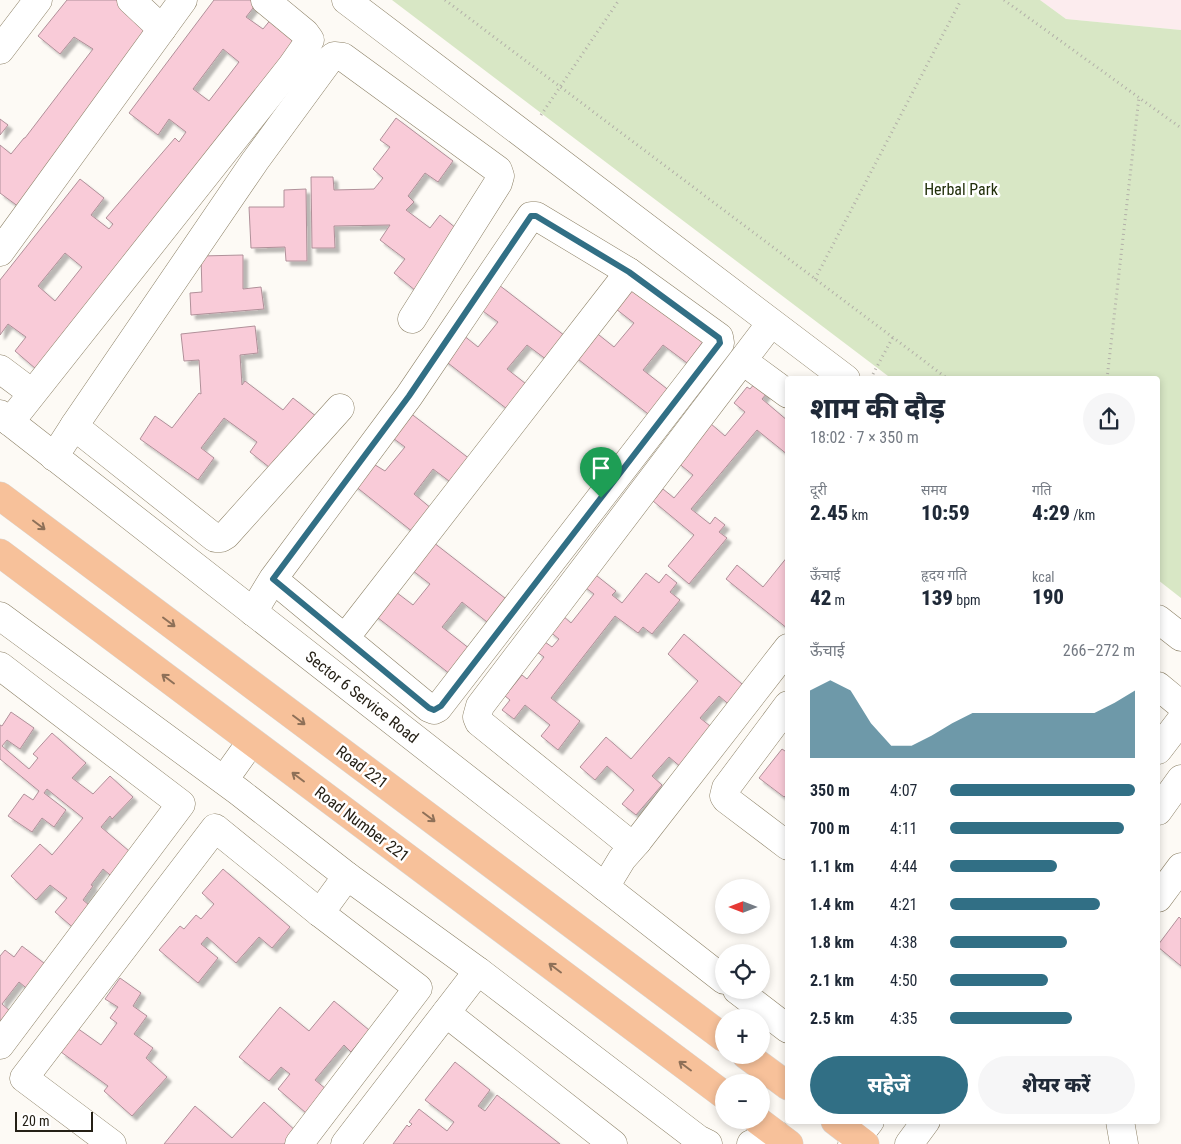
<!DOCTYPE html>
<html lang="hi">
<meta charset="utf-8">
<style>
:root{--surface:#fff;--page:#f6f6f7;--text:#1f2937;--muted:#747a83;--accent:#316f85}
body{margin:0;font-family:"Roboto Condensed","Noto Sans Devanagari",sans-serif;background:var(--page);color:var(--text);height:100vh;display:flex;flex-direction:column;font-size:19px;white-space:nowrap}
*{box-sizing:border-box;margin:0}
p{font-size:16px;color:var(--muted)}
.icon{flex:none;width:28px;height:28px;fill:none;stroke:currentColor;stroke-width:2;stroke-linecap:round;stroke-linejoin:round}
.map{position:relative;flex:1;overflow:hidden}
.drawer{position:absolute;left:785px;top:376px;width:375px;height:748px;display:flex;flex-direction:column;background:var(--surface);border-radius:5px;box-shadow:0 2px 8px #0003}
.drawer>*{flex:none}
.needle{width:32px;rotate:270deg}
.tools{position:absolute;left:715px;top:879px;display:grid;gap:10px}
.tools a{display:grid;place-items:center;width:55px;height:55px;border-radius:50%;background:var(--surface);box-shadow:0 2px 8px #0003;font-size:25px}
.scale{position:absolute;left:15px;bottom:12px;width:78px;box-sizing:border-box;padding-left:5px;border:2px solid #252016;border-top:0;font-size:14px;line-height:18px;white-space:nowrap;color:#252016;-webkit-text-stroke:4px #fff;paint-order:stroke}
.pin{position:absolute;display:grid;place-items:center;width:42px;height:42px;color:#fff;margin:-51px -21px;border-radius:50% 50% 50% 0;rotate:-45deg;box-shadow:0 0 5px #0007}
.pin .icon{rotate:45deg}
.round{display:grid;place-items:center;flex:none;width:52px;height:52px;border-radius:26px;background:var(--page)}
.head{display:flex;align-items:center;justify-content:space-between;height:85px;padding:0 25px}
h1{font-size:28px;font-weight:800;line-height:38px}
.figures{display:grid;grid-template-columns:repeat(3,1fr);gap:8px;height:85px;padding:5px 25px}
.figures div{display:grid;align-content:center}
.figures b{font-size:21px;font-weight:800}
.figures small{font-size:14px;font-weight:400}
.figures p{font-size:14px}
.chart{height:140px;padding:10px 25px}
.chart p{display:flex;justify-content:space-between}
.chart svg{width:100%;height:90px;margin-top:5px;fill:var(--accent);opacity:.7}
.button{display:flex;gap:10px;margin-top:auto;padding:10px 25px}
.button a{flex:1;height:58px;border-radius:30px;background:var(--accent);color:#fff;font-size:20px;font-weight:800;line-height:58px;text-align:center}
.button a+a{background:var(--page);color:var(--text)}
ul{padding:0 25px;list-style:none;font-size:16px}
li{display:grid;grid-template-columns:80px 60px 1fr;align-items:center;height:38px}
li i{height:12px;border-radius:6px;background:var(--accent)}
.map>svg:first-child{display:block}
.education{fill:#fcecee}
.green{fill:#d8e7c5}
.building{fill:#f9cbd8;stroke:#b09099;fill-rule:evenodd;filter:url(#shadow)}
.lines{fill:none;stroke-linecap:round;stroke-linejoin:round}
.minor-casing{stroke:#8c8066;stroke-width:29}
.major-casing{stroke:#d8d7d5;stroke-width:29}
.path{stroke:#b2afa8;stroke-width:3;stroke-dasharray:1 4;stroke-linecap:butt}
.minor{stroke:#fff;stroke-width:28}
.major{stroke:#f7c19a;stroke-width:28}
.oneway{stroke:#8e7058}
.route-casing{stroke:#fff;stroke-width:10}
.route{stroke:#316f85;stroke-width:6}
.labels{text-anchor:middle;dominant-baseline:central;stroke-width:5;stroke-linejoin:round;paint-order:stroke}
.park-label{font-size:16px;fill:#222f0b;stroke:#fff}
.street-label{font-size:16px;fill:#252016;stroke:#fff}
</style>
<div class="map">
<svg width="1181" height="1144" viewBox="0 0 1181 1144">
<defs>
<filter id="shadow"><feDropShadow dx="4.5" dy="4.5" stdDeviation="1" flood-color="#0004"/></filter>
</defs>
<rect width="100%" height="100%" fill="#fdfaf5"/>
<path class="education" d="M 1040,0 L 1181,0 L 1181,30 L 1066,19 Z"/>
<path class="green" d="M 392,0 L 1040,0 L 1066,19 L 1181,30 L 1181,598 L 1158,580 L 1158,379 L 892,379 Z"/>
<g class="building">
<path d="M 67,0 L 117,0 L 130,8 L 152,30 L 23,210 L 0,193 L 0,145 L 11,154 L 24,138 L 25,138 L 93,49 L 74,37 L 60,54 L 38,36 Z"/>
<path d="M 214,0 L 252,0 L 257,3 L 246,17 L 263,29 L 272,18 L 297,36 L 285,60 L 36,369 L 15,351 L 26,337 L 8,324 L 0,335 L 0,280 L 80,179 L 104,198 L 91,215 L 109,229 L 113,224 L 106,218 L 175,138 L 179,142 L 186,132 L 169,119 L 158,135 L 129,113 ZM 223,49 L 239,62 L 209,101 L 193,89 ZM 65,253 L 82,267 L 55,301 L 38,286 Z"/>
<path d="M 396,118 L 453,161 L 438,182 L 425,173 L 408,196 L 414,202 L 406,210 L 430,228 L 440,215 L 457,229 L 416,291 L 394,273 L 405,259 L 380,240 L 390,225 L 334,226 L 335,248 L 312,248 L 311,177 L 333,177 L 334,190 L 374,189 L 383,178 L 373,169 L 390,147 L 380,140 Z"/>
<path d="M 0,119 L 8,125 L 0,135 Z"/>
<path d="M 306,189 L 307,261 L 286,261 L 285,247 L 251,248 L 249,207 L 284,207 L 284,190 Z"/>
<path d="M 243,255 L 243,289 L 261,287 L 264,309 L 191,315 L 190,293 L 202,292 L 201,256 Z"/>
<path d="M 499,285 L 569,339 L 551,363 L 527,345 L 507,369 L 535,391 L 516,416 L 439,356 L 458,331 L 478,347 L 498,322 L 480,309 Z"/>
<path d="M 634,285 L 705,339 L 687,363 L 663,345 L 643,370 L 671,392 L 652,417 L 574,356 L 594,331 L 614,347 L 634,323 L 616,309 Z"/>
<path d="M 255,326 L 258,353 L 240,355 L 242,385 L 245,381 L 283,410 L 293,398 L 317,417 L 274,471 L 250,452 L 257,442 L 224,418 L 201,448 L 214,458 L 198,480 L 140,439 L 155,416 L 172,428 L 199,393 L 201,394 L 199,360 L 184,361 L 181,334 Z"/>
<path d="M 760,377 L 772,387 L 762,399 L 788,421 L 788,455 L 757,430 L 691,509 L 710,524 L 715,517 L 725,525 L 719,532 L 727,538 L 689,584 L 668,566 L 694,535 L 653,501 L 663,489 L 674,498 L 693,475 L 677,462 L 710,423 L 725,436 L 745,412 L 734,403 L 747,387 L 750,389 Z"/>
<path d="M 405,409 L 475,463 L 457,487 L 433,469 L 414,494 L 438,514 L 418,536 L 350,482 L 367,460 L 385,471 L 405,447 L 386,433 Z"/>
<path d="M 429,539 L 510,602 L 492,626 L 462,602 L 442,627 L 470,649 L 450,674 L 373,614 L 392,589 L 413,605 L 430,584 L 408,567 Z"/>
<path d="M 788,556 L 788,629 L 726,579 L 737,565 L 763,587 Z"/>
<path d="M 592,572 L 616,591 L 612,595 L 622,603 L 646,573 L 659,583 L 666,574 L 677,583 L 670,592 L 680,600 L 652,634 L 643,627 L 638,633 L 615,616 L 551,698 L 580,721 L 558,750 L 541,736 L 550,725 L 525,705 L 514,719 L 502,710 L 510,700 L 505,696 L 522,675 L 527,679 L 544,657 L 537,652 L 545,642 L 552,647 L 559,639 L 549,631 L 562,615 L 571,623 L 594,594 L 582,585 Z"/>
<path d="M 684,634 L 749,690 L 733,708 L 719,696 L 700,718 L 715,730 L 682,768 L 669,757 L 652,776 L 662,785 L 636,815 L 622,804 L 634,790 L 607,766 L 595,780 L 580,767 L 606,737 L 631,759 L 698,681 L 668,654 Z"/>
<path d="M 11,712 L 34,728 L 20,749 L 7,740 L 2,746 L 29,769 L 38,758 L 33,754 L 52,733 L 86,763 L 72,778 L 93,794 L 110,776 L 133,797 L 112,819 L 110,816 L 101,827 L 136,857 L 116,880 L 103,869 L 91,885 L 93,886 L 83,900 L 95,910 L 77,931 L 55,912 L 67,898 L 50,885 L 36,900 L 11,876 L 40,844 L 52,855 L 83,818 L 47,789 L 44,793 L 66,810 L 54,827 L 42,818 L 32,832 L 8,816 L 24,794 L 33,800 L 39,791 L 0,759 L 0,725 L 2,726 Z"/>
<path d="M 782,749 L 788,753 L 788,793 L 784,797 L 759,778 Z"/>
<path d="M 223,869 L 290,927 L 272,948 L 259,937 L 236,963 L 207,937 L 201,944 L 218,958 L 198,983 L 159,950 L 180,926 L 184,929 L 196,915 L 201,919 L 214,904 L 202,893 Z"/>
<path d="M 1179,917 L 1181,919 L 1181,966 L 1158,947 L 1158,945 Z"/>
<path d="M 22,946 L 49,967 L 30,991 L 19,982 L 2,1004 L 11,1012 L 0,1027 L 0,956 L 5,950 L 14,957 Z"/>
<path d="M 120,978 L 141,993 L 133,1006 L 147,1016 L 134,1034 L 153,1048 L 146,1058 L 167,1077 L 132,1116 L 104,1091 L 108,1086 L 61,1052 L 77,1028 L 101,1045 L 117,1023 L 110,1018 L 118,1007 L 105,999 Z"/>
<path d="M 334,1001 L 369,1030 L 351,1052 L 344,1045 L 315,1080 L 326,1089 L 306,1113 L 278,1089 L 290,1074 L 281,1067 L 269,1081 L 239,1057 L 280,1007 L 309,1031 Z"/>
<path d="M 455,1062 L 490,1090 L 478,1106 L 485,1111 L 497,1095 L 560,1144 L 393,1144 L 407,1125 L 409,1127 L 412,1124 L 409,1122 L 419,1109 L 447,1131 L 454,1122 L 425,1100 Z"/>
<path d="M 264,1102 L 298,1133 L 287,1144 L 164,1144 L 195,1106 L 232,1138 Z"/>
</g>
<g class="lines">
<defs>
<g id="minor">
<path d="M 131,0 L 162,29"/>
<path d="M 346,0 L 846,379"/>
<path d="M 0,50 L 38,0"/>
<path d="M 0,252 L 183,0"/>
<path d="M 771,323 L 480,706 L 477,717 L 479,722 L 625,840 L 637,842 L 788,648"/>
<path d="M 743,361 L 788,394"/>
<path d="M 0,369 L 32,393"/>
<path d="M 0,414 L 724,980"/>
<path d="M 10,422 L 291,67 L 310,40 L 305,33 L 265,0"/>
<path d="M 74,426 L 215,538 L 221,538 L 226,535 L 340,408"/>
<path d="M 54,457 L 74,426 L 255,161 L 329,60 L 334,56 L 343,57 L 498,170 L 500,176 L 498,183 L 412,319"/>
<path d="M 253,612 L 273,579 L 409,396 L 531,216 L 536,216 L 629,272 L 719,337 L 720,343 L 438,708 L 434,710 L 429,708 L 273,579"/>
<path d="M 0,616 L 238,791 L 347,876 L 478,971 L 698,1139 L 708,1144"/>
<path d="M 1158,619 L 1181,637"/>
<path d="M 345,638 L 629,272"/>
<path d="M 0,666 L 181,804 L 0,1045"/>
<path d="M 1158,686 L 1181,705"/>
<path d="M 788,705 L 726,788 L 724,796 L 726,799 L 788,846"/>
<path d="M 1158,750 L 1181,720"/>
<path d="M 224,780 L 251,742"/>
<path d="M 1158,811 L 1181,779"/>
<path d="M 605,887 L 622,859 L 637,842"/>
<path d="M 1158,898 L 1181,867"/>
<path d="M 320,913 L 347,876"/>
<path d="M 737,990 L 788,1029"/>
<path d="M 446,1013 L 613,1144"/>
<path d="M 1120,1121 L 1124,1144"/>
<path d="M 112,1144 L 24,1078 L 215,828 L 320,913 L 418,988 L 299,1144"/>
<path d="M 345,1144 L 478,971"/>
<path d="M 751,1144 L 777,1135"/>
<path d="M 852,1144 L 870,1121"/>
<path d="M 909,1144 L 926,1121"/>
</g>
<g id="major">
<path d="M 0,496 L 724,1038"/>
<path d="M 0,553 L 724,1095"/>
<path d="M 746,1055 L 788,1086"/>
<path d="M 757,1120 L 789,1144"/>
<path d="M 835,1121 L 865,1144"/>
</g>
</defs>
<use href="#minor" class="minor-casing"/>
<use href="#major" class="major-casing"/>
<g class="path">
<path d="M 445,0 L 948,379"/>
<path d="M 1004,0 L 1181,128"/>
<path d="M 541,115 L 619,0"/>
<path d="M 815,279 L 961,0"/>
<path d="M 873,374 L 893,337"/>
<path d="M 1107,379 L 1139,97"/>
</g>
<use href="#minor" class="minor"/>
<use href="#major" class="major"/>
</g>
<defs><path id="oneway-shaft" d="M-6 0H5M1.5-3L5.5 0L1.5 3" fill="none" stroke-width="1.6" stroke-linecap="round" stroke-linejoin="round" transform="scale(1.25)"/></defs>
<g class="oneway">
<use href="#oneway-shaft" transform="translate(39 525) rotate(37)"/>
<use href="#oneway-shaft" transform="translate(169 622) rotate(37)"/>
<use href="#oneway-shaft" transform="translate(168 679) rotate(-143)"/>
<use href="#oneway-shaft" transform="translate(299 720) rotate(37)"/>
<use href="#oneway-shaft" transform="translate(298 777) rotate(-143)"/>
<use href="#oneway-shaft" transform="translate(429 817) rotate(37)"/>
<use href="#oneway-shaft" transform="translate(555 968) rotate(-143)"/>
<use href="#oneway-shaft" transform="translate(685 1066) rotate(-143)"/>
</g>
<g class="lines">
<defs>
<path id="route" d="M 531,216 L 536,216 L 629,272 L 719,338 L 720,343 L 441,706 L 434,710 L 429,708 L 273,579 L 409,396 Z"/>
</defs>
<use href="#route" class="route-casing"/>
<use href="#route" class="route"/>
</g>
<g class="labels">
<g class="park-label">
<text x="961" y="189">Herbal Park</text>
</g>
<g class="street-label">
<text transform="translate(362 697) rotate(38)">Sector 6 Service Road</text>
<text transform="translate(362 767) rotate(37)">Road 221</text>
<text transform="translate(362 824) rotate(37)">Road Number 221</text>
</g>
</g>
</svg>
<div class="tools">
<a><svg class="needle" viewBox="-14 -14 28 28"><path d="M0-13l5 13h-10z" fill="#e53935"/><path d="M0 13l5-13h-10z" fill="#747a83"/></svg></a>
<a><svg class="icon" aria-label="locate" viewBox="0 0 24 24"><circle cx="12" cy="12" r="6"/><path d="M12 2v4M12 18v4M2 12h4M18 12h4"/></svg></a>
<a>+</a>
<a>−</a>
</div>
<div class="scale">20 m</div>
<div class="pin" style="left:601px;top:498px;background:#1e9e55"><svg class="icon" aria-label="arrive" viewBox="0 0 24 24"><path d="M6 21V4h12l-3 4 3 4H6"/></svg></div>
<section class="drawer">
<div class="head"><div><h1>शाम की दौड़</h1><p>18:02 · 7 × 350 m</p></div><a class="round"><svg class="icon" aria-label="share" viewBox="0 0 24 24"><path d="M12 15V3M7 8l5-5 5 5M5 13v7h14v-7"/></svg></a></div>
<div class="figures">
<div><p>दूरी</p><b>2.45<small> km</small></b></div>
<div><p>समय</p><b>10:59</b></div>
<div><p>गति</p><b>4:29<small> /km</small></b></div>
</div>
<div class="figures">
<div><p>ऊँचाई</p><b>42<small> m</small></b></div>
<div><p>हृदय गति</p><b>139<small> bpm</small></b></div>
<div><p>kcal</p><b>190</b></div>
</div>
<div class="chart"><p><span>ऊँचाई</span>266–272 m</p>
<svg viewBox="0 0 160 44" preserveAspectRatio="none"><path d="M0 44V11L10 6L20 11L30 27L40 38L50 38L60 33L70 27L80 22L90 22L100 22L110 22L120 22L130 22L140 22L150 17L160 11V44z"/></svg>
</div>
<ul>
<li><b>350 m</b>4:07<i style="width:100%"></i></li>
<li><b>700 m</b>4:11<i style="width:94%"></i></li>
<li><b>1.1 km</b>4:44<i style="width:58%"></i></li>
<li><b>1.4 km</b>4:21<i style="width:81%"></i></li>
<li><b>1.8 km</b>4:38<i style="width:63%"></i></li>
<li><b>2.1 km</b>4:50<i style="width:53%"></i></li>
<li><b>2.5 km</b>4:35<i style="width:66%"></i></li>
</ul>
<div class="button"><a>सहेजें</a><a>शेयर करें</a></div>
</section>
</div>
